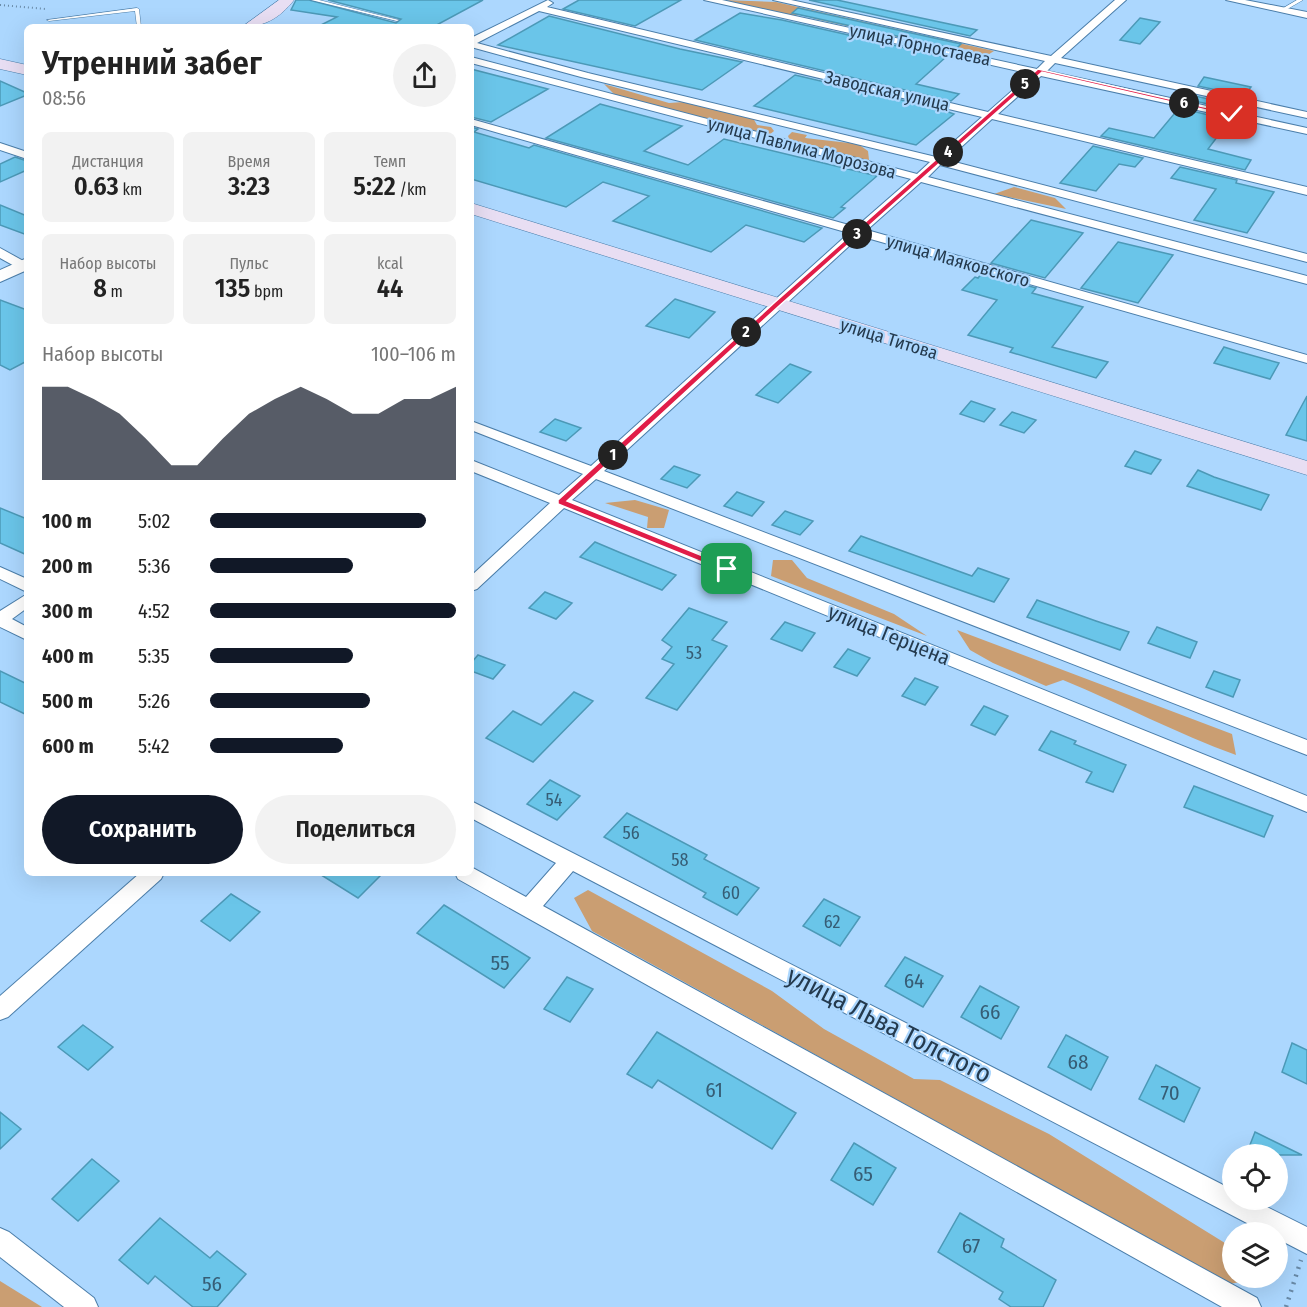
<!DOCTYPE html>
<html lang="ru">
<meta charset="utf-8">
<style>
:root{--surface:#fff;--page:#f2f2f2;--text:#222;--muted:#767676;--accent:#111827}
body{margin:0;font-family:"Fira Sans Condensed",sans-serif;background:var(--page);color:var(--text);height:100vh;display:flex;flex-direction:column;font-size:22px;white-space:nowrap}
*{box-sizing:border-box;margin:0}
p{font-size:20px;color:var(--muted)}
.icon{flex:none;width:33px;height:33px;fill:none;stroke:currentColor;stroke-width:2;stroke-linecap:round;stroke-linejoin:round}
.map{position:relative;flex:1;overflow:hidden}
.sheet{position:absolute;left:24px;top:24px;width:450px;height:852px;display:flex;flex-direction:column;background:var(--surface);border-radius:9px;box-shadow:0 6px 24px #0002}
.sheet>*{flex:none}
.controls{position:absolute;left:1222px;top:1144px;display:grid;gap:12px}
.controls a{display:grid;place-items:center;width:66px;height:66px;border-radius:50%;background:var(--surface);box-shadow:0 6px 24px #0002;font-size:30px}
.pin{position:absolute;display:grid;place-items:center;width:51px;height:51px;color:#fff;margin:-26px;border-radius:12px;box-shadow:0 3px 9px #0006}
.km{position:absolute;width:30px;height:30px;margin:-15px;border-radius:50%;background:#222;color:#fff;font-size:16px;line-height:30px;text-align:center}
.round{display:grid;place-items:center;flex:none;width:63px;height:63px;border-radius:32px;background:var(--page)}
.summary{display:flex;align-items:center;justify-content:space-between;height:102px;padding:0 18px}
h1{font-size:33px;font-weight:600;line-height:45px}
.figures{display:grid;grid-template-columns:repeat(3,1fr);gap:9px;height:102px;padding:6px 18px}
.figures div{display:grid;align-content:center;border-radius:9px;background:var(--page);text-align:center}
.figures b{font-size:26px;font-weight:600}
.figures small{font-size:16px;font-weight:400}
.figures p{font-size:16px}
.chart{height:168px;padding:12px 18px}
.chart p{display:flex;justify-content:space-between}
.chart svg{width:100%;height:108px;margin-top:6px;fill:var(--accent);opacity:.7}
.action{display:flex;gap:12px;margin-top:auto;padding:12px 18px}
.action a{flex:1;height:69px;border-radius:36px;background:var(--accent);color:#fff;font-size:24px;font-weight:600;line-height:69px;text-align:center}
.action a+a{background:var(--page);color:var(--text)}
ul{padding:0 18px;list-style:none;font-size:20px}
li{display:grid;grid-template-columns:96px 72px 1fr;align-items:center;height:45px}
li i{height:15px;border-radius:8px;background:var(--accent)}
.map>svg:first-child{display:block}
.green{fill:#ca9e72}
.building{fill:#6ac5e9;stroke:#4c99b7;stroke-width:1.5}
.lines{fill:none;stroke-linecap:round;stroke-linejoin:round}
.service-casing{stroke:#4b7eaa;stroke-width:1}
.minor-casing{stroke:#4b7eaa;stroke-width:2}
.tertiary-casing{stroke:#4b7eaa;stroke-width:2}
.secondary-casing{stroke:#4b7eaa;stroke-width:1}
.path-far1{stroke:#6889a6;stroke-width:2;stroke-dasharray:1 3;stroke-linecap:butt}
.path{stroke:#6889a6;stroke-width:4.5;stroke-dasharray:2 6;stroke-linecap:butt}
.service{fill:#fff;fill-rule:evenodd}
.minor{fill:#fff;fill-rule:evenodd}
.tertiary{fill:#fff;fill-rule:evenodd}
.secondary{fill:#e8def3;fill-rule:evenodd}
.route{fill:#e11d48;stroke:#fff;stroke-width:1.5}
.labels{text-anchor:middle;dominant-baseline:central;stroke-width:4.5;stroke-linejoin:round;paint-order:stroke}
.far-street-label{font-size:18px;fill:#243a4e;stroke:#acd7fe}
.number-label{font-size:18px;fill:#365d75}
.street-label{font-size:21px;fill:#243a4e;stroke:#acd7fe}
.near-number-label{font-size:21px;fill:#365d75}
.near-street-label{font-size:26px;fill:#243a4e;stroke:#acd7fe}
</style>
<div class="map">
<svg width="1307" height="1307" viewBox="0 0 1307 1307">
<rect width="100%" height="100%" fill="#acd7fe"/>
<g class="green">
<path d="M 725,0 L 776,2 L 994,51 L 986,56 L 975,53 L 972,50 L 944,47 L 815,19 L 804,14 L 794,16 Z"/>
<path d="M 604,84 L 669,103 L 684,102 L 753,118 L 757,125 L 771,127 L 774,131 L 769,135 L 616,96 Z"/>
<path d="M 792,132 L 807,135 L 805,138 L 858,144 L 868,151 L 869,160 L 860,161 L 790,141 L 788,136 Z"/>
<path d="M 1014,187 L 1055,198 L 1066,209 L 994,194 Z"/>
<path d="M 635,500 L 669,510 L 664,528 L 647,528 L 648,517 L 605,503 Z"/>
<path d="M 773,560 L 792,560 L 807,578 L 894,614 L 927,636 L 771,576 Z"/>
<path d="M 957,630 L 1232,734 L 1236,755 C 1177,734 1122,704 1063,680 L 1046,686 L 993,663 L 970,650 Z"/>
<path d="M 588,890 L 772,991 L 824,1029 L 914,1079 L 940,1080 L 1049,1134 L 1233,1248 L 1233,1278 L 1250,1278 L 1250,1280 L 1230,1284 L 592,931 L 574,898 Z"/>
<path d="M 0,1281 L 42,1307 L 0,1307 Z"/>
</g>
<g class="building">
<path d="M 296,0 L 309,0 L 396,23 L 401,19 L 328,0 L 483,0 L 433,27 L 317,27 L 337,17 L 291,10 Z"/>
<path d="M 579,0 L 681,0 L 635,26 L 563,9 Z"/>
<path d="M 809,0 L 837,0 L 977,30 L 970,36 Z"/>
<path d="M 798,8 L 961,44 L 956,49 L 792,13 Z"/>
<path d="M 740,13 L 782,20 L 946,57 L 916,84 L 959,94 L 951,101 L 695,40 Z"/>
<path d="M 549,16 L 680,49 L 742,62 L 702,90 L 498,45 Z"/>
<path d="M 1140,18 L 1160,22 L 1140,44 L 1120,40 Z"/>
<path d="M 471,69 L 548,89 L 491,122 L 471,117 Z"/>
<path d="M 795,75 L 940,109 L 954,114 L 916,145 L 754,106 Z"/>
<path d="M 1204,77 L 1251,87 L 1244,96 L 1198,86 Z"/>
<path d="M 0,81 L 27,93 L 27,95 L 0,106 Z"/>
<path d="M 1190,95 L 1237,105 L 1234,110 L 1186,99 Z"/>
<path d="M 600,104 L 682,126 L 644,151 L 688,165 L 724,139 L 877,176 L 841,207 L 845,208 L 833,218 L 546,138 Z"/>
<path d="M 1179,108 L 1230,120 L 1208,149 L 1251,160 L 1245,170 L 1101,136 L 1109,128 L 1154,138 Z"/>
<path d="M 471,127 L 478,129 L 474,132 L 529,148 L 534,145 L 822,228 L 804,242 L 746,225 L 711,252 L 613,221 L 649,196 L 603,182 L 566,207 L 471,179 Z"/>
<path d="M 1093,146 L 1143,158 L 1135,167 L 1119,164 L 1096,191 L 1060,183 Z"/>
<path d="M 15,157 L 27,161 L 27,170 L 0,182 L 0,164 Z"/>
<path d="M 1180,167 L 1237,180 L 1236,183 L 1274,192 L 1247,233 L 1194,220 L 1216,189 L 1171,178 Z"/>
<path d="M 0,205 L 27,216 L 27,235 L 0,225 Z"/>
<path d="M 1031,220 L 1083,233 L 1045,278 L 991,263 Z"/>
<path d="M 1118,242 L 1173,255 L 1138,303 L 1081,288 Z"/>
<path d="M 982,273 L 1036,288 L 1032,293 L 1083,307 L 1052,347 L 1108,362 L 1096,378 L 1010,352 L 1013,348 L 968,335 L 997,300 L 962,290 L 975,277 L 978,278 Z"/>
<path d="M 675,299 L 715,312 L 689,338 L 646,326 Z"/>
<path d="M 0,300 L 27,310 L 27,361 L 10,370 L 0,365 Z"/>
<path d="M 1224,347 L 1240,352 L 1279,363 L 1270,379 L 1214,363 Z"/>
<path d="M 790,364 L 811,372 L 778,403 L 756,395 Z"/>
<path d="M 1307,396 L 1307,441 L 1286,435 Z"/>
<path d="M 971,401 L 995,409 L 984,422 L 960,414 Z"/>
<path d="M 1012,412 L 1036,420 L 1024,433 L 1000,425 Z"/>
<path d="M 555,419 L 581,428 L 566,441 L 540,432 Z"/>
<path d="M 1135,451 L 1161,460 L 1151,474 L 1125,466 Z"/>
<path d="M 674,466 L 700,475 L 687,488 L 661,479 Z"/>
<path d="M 1198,470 L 1214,477 L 1269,495 L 1261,510 L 1187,486 Z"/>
<path d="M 737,492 L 764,502 L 752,516 L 724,506 Z"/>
<path d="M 0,508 L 27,519 L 27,555 L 0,543 Z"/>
<path d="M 785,511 L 813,521 L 800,535 L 772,525 Z"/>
<path d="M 861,536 L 972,576 L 978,568 L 1009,579 L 994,602 L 849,551 Z"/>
<path d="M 595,542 L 621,553 L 676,575 L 662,590 L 580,557 Z"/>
<path d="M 545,592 L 572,603 L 556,619 L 529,608 Z"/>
<path d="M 1037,600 L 1096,621 L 1129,632 L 1120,650 L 1027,617 Z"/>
<path d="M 689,608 L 727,622 L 712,640 L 727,646 L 677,710 L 646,698 L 674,664 L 662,659 L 672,647 L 662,640 Z"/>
<path d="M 785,622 L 815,633 L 802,651 L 771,639 Z"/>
<path d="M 1157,627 L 1197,642 L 1190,658 L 1148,643 Z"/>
<path d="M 848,649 L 870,658 L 857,676 L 834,667 Z"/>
<path d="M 478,655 L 505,665 L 493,679 L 471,671 L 471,663 Z"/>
<path d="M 0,671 L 27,684 L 27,715 L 0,702 Z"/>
<path d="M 1214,671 L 1240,680 L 1233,697 L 1206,687 Z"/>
<path d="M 915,678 L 938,687 L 925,705 L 902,696 Z"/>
<path d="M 574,692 L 593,701 L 533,762 L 486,738 L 513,711 L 541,725 Z"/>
<path d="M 984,706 L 1008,716 L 995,735 L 971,725 Z"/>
<path d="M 1051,731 L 1076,741 L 1074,744 L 1126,765 L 1113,792 L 1086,782 L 1092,772 L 1039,750 Z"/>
<path d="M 550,780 L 580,796 L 557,820 L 527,804 Z"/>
<path d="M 1194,786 L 1273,816 L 1264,837 L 1184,807 Z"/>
<path d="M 627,813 L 707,855 L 704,859 L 759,888 L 737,915 L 703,897 L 706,893 L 604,837 Z"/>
<path d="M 318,873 L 383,873 L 358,898 Z"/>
<path d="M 231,894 L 260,912 L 230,941 L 201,921 Z"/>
<path d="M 824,899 L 860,917 L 840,946 L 803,926 Z"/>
<path d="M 444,905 L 530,958 L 504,988 L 417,933 Z"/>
<path d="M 905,957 L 943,976 L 923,1007 L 885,986 Z"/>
<path d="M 567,977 L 593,989 L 570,1022 L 544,1009 Z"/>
<path d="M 980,986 L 1019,1007 L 1001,1039 L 961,1017 Z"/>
<path d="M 83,1025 L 113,1047 L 88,1070 L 58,1047 Z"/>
<path d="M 657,1032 L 796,1113 L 772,1149 L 658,1080 L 652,1088 L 627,1074 Z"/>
<path d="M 1066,1035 L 1108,1057 L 1091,1090 L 1048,1067 Z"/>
<path d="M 1292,1043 L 1307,1050 L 1307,1084 L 1282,1072 Z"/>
<path d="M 1156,1065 L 1200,1088 L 1184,1122 L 1139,1099 Z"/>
<path d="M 0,1112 L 21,1129 L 0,1149 Z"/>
<path d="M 1255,1132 L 1302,1155 L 1246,1155 Z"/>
<path d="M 854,1143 L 896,1168 L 873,1205 L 831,1180 Z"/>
<path d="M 92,1159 L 119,1181 L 78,1221 L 52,1199 Z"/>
<path d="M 960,1213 L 1004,1239 L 1001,1247 L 1056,1280 L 1043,1307 L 1011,1307 L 999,1299 L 1003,1292 L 938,1252 Z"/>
<path d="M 160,1218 L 210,1258 L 217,1251 L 246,1274 L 217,1307 L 193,1307 L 155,1276 L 148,1284 L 119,1260 Z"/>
</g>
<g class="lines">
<defs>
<g id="service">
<path d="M 311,0 L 319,0 L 399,20 L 397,21 Z"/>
<path d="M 1297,0 L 1303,0 L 1284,11 L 1280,10 Z"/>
<path d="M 137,8 L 139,9 L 141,27 L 137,27 L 135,11 L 49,21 L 47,20 Z"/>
</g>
<g id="minor">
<path d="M 548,0 L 553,3 L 547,7 L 988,112 L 1031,74 L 704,0 L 722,0 L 1037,69 L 1045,61 L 773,0 L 791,0 L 1051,56 L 1115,0 L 1126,0 L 1061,58 L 1307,112 L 1307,118 L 1055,63 L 1047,71 L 1307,128 L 1307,134 L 1041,76 L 998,114 L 1307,187 L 1307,195 L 992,119 L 947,160 L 1307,254 L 1307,262 L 940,165 L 928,177 L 1307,276 L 1307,284 L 921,182 L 867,230 L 1307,355 L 1307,363 L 860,236 L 604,471 L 1307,740 L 1307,755 L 596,479 L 572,500 L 1307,796 L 1307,812 L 564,508 L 477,589 L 471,591 L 471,576 L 550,503 L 471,471 L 471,460 L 559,495 L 583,474 L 471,430 L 471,421 L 591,466 L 849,233 L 471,125 L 471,119 L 856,227 L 911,179 L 471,63 L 471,57 L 917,174 L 930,162 L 581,77 L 471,47 L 471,38 ZM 539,11 L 982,117 L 936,157 L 588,73 L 477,43 Z"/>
<path d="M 1226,0 L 1245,0 L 1307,12 L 1307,18 Z"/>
<path d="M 0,143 L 27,152 L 27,159 L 0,150 Z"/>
<path d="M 0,248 L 27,263 L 27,273 L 0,258 Z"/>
<path d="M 0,567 L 27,579 L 27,592 L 0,579 Z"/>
<path d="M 27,594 L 27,608 L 12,619 L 27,627 L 27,640 L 0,627 L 0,611 Z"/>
<path d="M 471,801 L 1233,1190 L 1233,1200 L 1253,1200 L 1307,1227 L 1307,1254 L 1278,1239 L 1278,1233 L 1266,1233 L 573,871 L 543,906 L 1257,1298 L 1261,1307 L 1222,1307 L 458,879 L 455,873 L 471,873 L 471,867 L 526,897 L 556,863 L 471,818 Z"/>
<path d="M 140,873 L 164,873 L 161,879 L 8,1017 L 0,1020 L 0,996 Z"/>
<path d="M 0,1228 L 9,1232 L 94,1298 L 98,1307 L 64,1307 L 0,1257 Z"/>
</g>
<path id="tertiary" d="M 27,258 L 27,270 L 0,282 L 0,270 Z"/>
<g id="secondary">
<path d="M 279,0 L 294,0 C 280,18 264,27 242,27 Z"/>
<path d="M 0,59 L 27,65 L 27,75 L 0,69 Z"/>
<path d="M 471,203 L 1307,461 L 1307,475 L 471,214 Z"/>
</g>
</defs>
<use href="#service" class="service-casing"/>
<use href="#minor" class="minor-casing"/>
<use href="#tertiary" class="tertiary-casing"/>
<use href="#secondary" class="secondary-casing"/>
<path class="path-far1" d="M 0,5 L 46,9"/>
<path class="path" d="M 1286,1307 L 1301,1260"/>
<use href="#service" class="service"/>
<use href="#minor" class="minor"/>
<use href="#tertiary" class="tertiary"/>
<use href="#secondary" class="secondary"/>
</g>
<path class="route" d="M 1038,69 L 1235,114 L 1232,116 L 1042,72 L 779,306 L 567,501 L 730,567 L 730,571 L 724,571 L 558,504 L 558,500 L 774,303 Z"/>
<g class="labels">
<g class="far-street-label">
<text transform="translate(920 45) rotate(12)">улица Горностаева</text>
<text transform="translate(887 91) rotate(13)">Заводская улица</text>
<text transform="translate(802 148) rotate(15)">улица Павлика Морозова</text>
<text transform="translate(958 261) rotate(16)">улица Маяковского</text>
<text transform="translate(889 339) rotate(17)">улица Титова</text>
</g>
<g class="number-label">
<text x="694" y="653">53</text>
<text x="554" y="800">54</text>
<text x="631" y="833">56</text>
<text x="680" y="860">58</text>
<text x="731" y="893">60</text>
<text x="832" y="922">62</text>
</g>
<g class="street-label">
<text transform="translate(889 635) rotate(22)">улица Герцена</text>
</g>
<g class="near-number-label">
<text x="500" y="963">55</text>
<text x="914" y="981">64</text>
<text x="990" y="1012">66</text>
<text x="1078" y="1062">68</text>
<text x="714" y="1090">61</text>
<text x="1170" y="1093">70</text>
<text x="863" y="1174">65</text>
<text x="971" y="1246">67</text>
<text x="212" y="1284">56</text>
</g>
<g class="near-street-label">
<text transform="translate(889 1025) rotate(27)">улица Льва Толстого</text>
</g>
</g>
</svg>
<div class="controls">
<a><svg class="icon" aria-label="locate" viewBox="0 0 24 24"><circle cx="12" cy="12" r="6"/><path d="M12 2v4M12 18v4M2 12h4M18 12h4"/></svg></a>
<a><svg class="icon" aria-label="layers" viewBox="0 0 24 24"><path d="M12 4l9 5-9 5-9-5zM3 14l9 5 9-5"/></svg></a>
</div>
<div class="pin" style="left:727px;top:569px;background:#1e9e55"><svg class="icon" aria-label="arrive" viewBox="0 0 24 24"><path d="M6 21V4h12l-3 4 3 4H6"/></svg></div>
<div class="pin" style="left:1232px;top:114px;background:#d93025"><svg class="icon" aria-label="check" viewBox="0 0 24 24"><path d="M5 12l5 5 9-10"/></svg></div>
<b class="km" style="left:613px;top:455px">1</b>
<b class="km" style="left:746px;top:332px">2</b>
<b class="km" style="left:857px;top:234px">3</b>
<b class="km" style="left:948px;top:152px">4</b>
<b class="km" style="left:1025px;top:84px">5</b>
<b class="km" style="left:1184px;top:103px">6</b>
<section class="sheet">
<div class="summary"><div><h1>Утренний забег</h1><p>08:56</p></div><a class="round"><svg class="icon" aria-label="share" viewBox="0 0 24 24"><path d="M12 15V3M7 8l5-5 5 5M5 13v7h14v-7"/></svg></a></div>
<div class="figures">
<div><p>Дистанция</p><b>0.63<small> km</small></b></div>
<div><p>Время</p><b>3:23</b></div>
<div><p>Темп</p><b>5:22<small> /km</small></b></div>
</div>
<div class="figures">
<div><p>Набор высоты</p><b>8<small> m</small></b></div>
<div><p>Пульс</p><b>135<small> bpm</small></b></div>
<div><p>kcal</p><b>44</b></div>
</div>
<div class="chart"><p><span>Набор высоты</span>100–106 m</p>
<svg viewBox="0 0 160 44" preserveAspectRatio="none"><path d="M0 44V6L10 6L20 11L30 17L40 27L50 38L60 38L70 27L80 17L90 11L100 6L110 11L120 17L130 17L140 11L150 11L160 6V44z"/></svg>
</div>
<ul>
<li><b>100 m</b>5:02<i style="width:88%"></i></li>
<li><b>200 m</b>5:36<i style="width:58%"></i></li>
<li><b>300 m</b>4:52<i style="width:100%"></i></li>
<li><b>400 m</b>5:35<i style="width:58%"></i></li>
<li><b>500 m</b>5:26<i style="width:65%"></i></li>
<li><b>600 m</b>5:42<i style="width:54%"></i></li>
</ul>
<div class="action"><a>Сохранить</a><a>Поделиться</a></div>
</section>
</div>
